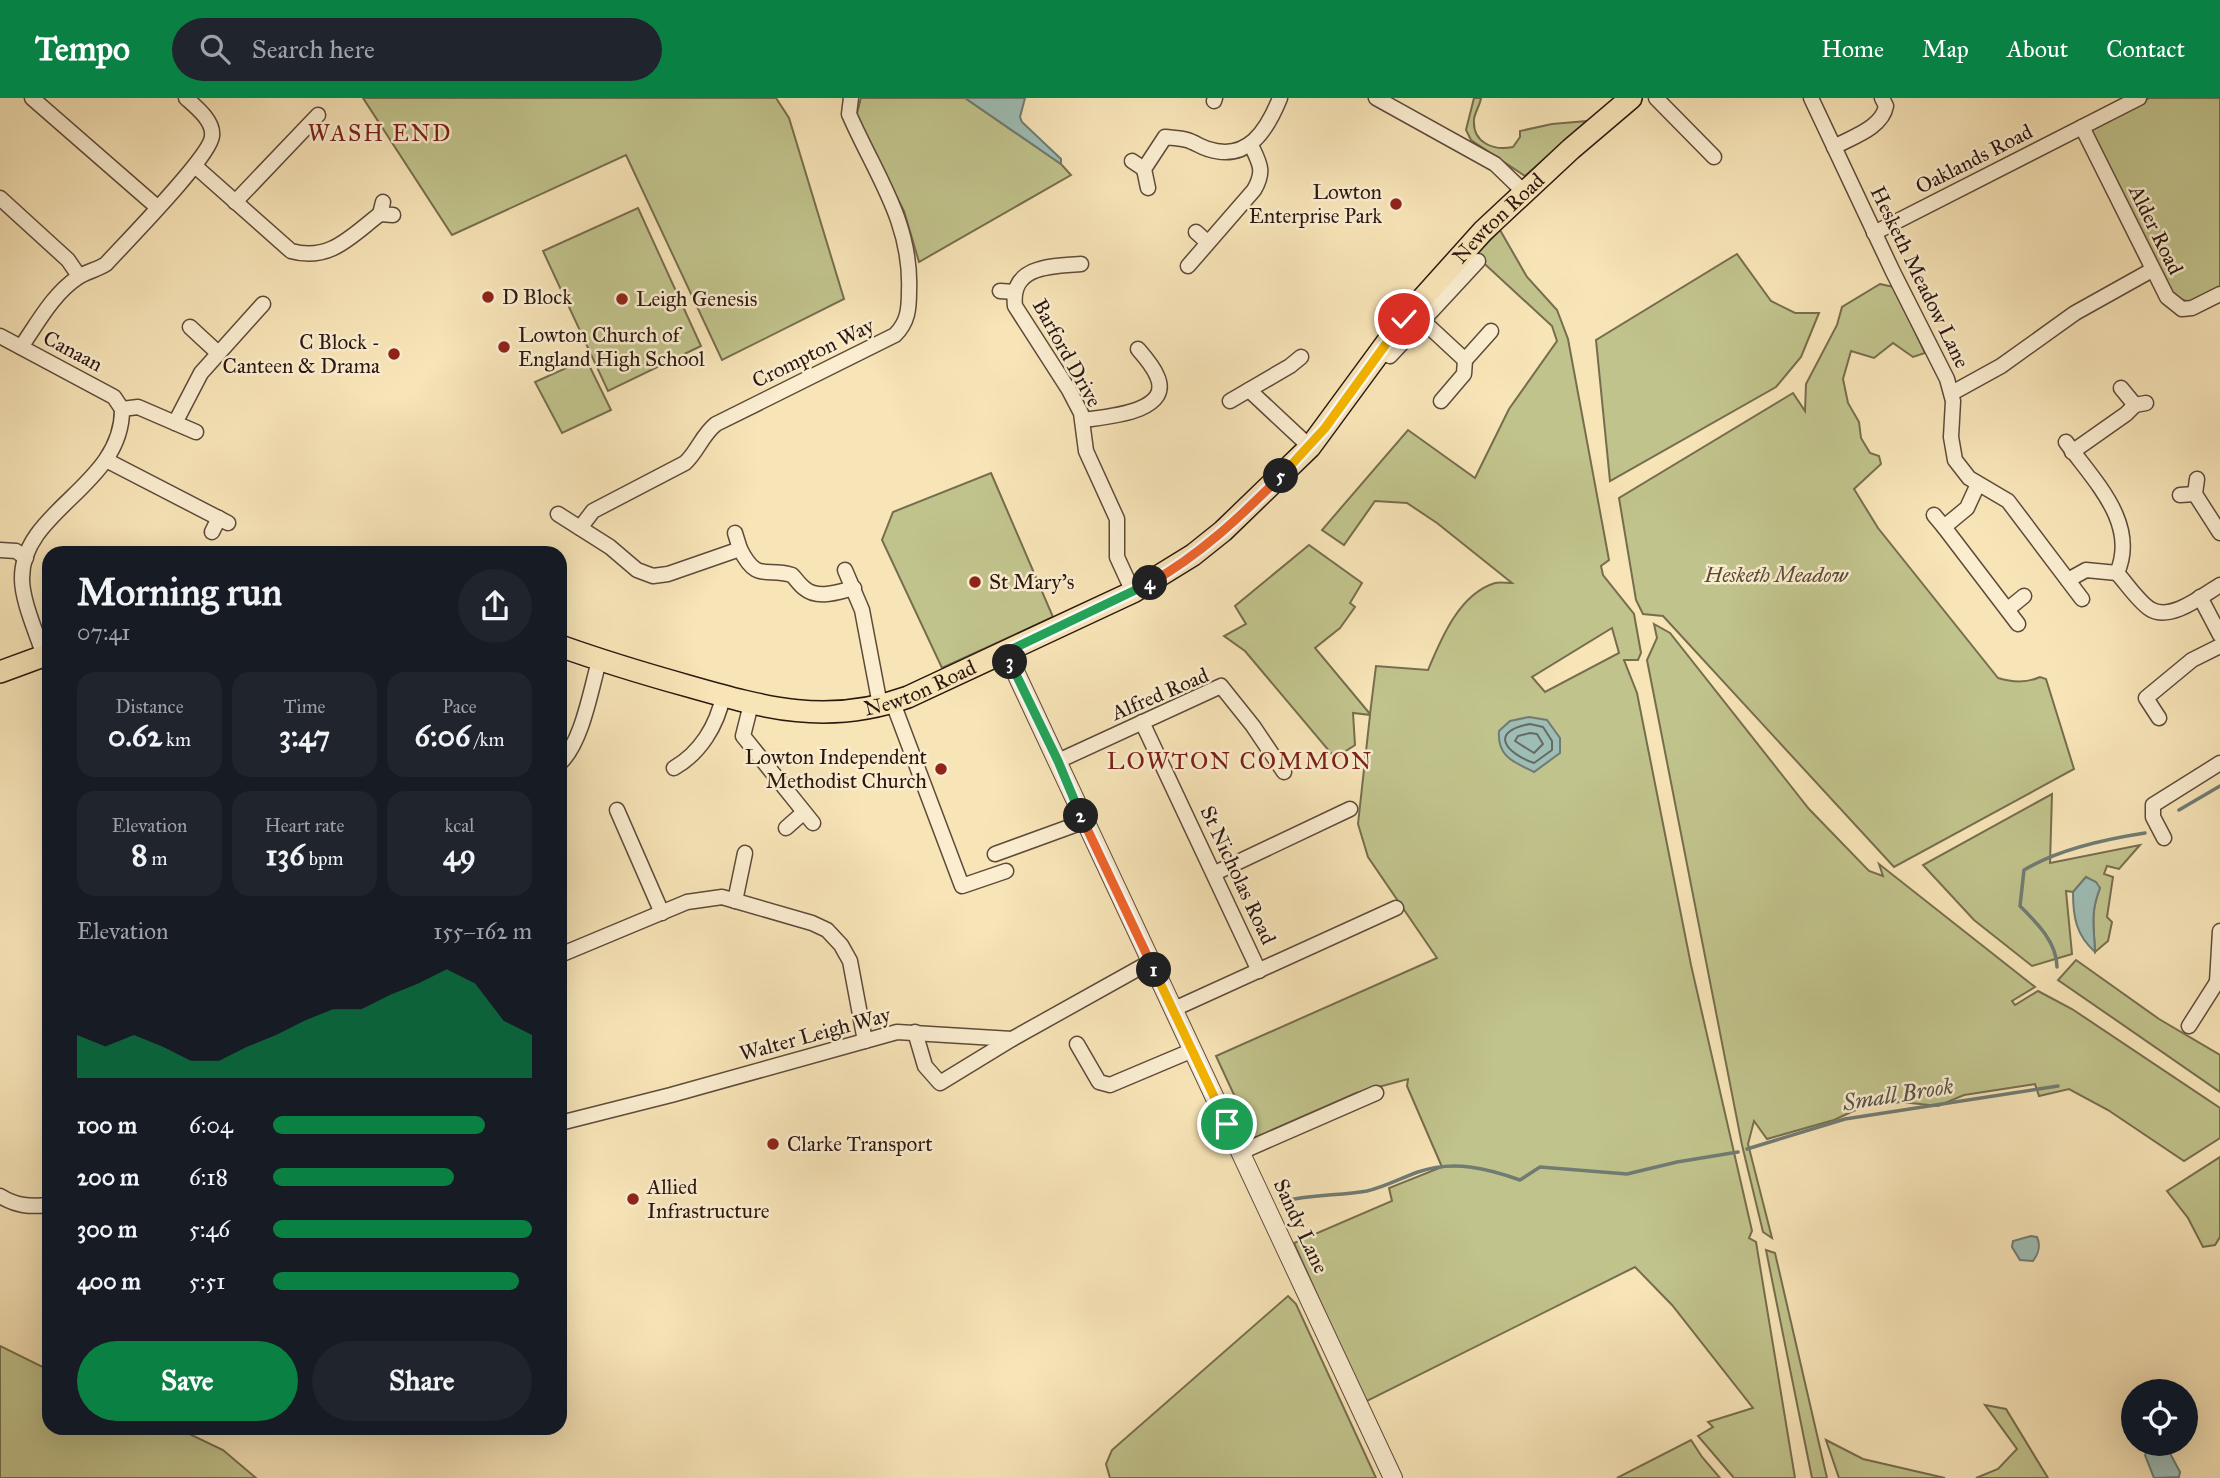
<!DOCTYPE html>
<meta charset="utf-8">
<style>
:root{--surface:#171b24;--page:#20242c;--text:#f1f3f6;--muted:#9ea1a6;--accent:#0b8043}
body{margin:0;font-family:"IM FELL Great Primer",serif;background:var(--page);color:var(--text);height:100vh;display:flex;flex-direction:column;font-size:26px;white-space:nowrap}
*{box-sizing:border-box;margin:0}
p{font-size:23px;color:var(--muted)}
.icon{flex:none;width:38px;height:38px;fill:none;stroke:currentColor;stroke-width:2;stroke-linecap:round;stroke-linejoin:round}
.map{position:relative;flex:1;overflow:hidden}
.details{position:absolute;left:42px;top:448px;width:525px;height:889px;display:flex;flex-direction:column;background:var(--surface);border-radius:21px;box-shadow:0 7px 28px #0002}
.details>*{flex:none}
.buttons{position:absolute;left:2121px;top:1281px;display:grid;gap:14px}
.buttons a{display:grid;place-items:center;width:77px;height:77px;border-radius:50%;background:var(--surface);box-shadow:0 7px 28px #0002;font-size:35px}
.pin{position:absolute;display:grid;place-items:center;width:60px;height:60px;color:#fff;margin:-30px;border:4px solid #fff;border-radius:50%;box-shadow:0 2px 7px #0007}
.km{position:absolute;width:35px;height:35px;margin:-18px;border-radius:50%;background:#222;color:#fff;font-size:19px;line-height:35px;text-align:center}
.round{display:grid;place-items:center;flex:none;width:74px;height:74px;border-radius:37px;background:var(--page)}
.overview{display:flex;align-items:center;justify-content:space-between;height:119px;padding:0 35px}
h1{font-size:38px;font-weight:700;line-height:52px}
.stats{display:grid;grid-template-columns:repeat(3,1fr);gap:10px;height:119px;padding:7px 35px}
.stats div{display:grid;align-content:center;border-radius:18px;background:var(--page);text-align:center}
.stats b{font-size:30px;font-weight:700}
.stats small{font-size:19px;font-weight:400}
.stats p{font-size:19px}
.chart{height:196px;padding:14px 35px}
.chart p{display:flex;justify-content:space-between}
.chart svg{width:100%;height:126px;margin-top:7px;fill:var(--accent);opacity:.7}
.action{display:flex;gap:14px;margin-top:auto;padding:14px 35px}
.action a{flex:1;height:80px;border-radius:42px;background:var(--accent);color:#fff;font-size:28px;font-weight:700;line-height:80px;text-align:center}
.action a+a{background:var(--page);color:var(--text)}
ul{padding:0 35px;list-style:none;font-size:23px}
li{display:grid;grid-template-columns:112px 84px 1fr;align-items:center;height:52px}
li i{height:18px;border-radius:9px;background:var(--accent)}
header{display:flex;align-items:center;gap:42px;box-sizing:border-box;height:98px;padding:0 35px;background:var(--accent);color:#fff}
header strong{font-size:33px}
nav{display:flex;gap:38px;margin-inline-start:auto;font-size:24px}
.search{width:490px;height:63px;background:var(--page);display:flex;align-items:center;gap:18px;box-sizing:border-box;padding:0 24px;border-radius:38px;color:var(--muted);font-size:26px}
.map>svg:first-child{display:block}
.green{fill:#c1c38c;stroke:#766d4e;stroke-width:2;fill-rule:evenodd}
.water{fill:#9ebdb5;stroke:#707b73;stroke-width:2}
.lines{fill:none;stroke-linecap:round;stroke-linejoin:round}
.shore{stroke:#656a62;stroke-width:2}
.stream{stroke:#707b73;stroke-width:3.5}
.minor-casing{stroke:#5f4a3a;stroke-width:17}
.tertiary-casing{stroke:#5f4a3a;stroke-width:20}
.primary-casing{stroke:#2c1710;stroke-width:24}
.minor{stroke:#faedd0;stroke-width:14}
.tertiary{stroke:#faedd0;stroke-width:18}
.primary{stroke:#f7e4b7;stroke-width:21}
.split-1-casing{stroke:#fff;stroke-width:14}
.split-2-casing{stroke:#fff;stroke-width:14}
.split-3-casing{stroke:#fff;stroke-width:14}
.split-4-casing{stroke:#fff;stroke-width:14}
.split-5-casing{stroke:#fff;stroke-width:14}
.split-6-casing{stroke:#fff;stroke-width:14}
.split-1{stroke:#f5b400;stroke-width:9}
.split-2{stroke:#f0652b;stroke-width:9}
.split-3{stroke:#22a559;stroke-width:9}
.split-4{stroke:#22a559;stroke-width:9}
.split-5{stroke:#f0652b;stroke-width:9}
.split-6{stroke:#f5b400;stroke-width:9}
.poi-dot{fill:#8f2418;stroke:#faedd0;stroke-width:2.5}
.labels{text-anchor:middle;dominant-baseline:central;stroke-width:5;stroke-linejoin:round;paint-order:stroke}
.street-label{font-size:21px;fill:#2c1710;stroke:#faedd0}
.poi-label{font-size:21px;fill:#2c1710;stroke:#faedd0;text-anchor:start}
.park-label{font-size:21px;font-style:italic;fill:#594b35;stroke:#faedd0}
.neighbourhood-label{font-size:23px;letter-spacing:2px;fill:#7a1f14;stroke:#faedd0}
.water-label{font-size:23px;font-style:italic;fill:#54514a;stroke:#faedd0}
.quarter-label{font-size:24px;letter-spacing:2px;fill:#7a1f14;stroke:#faedd0}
</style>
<header>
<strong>Tempo</strong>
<div class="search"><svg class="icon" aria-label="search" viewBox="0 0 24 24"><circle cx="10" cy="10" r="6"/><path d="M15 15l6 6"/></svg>Search here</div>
<nav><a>Home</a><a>Map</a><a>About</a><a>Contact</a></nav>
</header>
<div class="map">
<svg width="2220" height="1380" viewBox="0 0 2220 1380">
<rect width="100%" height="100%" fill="#f7e4b7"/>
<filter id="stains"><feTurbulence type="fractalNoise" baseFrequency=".00286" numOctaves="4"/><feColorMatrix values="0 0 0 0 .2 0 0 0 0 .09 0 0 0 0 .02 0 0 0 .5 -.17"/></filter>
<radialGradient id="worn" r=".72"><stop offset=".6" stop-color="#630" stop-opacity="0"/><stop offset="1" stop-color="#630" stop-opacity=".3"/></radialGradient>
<g class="green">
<path d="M 363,0 L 776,0 L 789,20 L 844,201 L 722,262 L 626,57 L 452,137 Z"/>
<path d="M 861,0 L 965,0 L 1061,66 L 1071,77 L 919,164 L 904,113 L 856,19 Z"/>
<path d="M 1474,0 L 1481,0 C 1480,7 1475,14 1474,21 C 1472,45 1494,53 1513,49 L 1520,39 L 1520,33 L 1552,26 L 1587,23 L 1525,78 L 1471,42 L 1466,32 Z"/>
<path d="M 2149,0 L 2220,0 L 2220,192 C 2194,203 2186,212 2165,188 L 2091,39 L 2091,30 Z"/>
<path d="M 638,110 L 701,248 L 608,293 L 543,153 Z"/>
<path d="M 1500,132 L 1527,179 L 1557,212 L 1568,241 L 1609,462 L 1601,468 L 1603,477 L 1634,516 L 1641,555 L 1638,562 L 1624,562 L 1637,595 L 1691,867 L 1752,1133 L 1749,1140 L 1756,1144 L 1795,1380 L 1734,1380 L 1698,1338 L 1713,1329 L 1708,1324 L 1753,1310 L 1672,1207 L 1635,1169 L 1365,1304 L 1294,1145 L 1392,1103 L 1389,1090 L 1442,1069 L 1407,988 L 1408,981 L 1356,995 L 1254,1040 L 1216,958 L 1437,860 L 1368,759 L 1358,726 L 1370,617 L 1353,615 L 1355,647 L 1335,660 L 1245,553 L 1224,538 L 1246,526 L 1235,508 L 1309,447 L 1362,485 L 1350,505 L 1355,509 L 1340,530 L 1315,550 L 1370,616 L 1376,568 L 1428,572 C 1441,541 1459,496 1495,485 C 1499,484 1507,485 1512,485 L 1437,425 L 1407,405 L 1375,403 L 1344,447 L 1322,432 L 1408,332 L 1475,380 L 1509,311 L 1557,243 L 1552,228 L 1475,157 ZM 1612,530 L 1619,555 L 1545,594 L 1532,579 Z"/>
<path d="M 1737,156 L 1771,203 L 1795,215 L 1819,215 L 1801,259 L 1776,289 L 1610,383 L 1596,242 Z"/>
<path d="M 1880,186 L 1894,189 L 1925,255 L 1913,259 L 1893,245 L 1874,260 L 1851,253 L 1843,281 L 1848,305 L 1859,324 L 1861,340 L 1870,355 L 1879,358 L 1881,366 L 1854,391 L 1878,430 L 1998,580 C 2011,584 2027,585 2040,579 L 2046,581 L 2074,671 L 1894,769 L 1663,518 L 1643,516 L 1636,502 L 1619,400 L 1793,295 L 1805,313 L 1806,286 L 1837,227 L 1842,209 Z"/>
<path d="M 586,261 L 611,312 L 562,335 L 535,284 Z"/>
<path d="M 991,375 L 1053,519 L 942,570 L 882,442 L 893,414 Z"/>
<path d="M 1654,526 L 1670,535 L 1809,711 L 1869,773 L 1883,778 L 1879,766 L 2035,889 L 2012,903 L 2015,907 L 2038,893 L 2072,911 L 2220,1010 L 2220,1040 L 2184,1063 L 2108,1012 L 2069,991 L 2039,998 L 2035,986 L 1964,997 L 1938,1008 L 1901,1004 L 1862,1009 L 1834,1022 L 1767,1041 L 1754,1023 L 1748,1046 L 1772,1140 L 1763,1134 L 1742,1047 L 1647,562 L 1657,540 Z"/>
<path d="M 2052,696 L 2050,765 L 2140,747 L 2119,771 L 2107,768 L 2104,776 L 2113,779 L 2107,819 L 2112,824 L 2108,843 L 2095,854 C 2094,829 2090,815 2100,790 L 2086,779 L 2073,794 L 2066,793 L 2072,856 L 2032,868 L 1974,822 L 1923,767 Z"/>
<path d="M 2076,862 L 2159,921 L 2220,957 L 2220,994 L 2058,882 Z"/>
<path d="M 2220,1059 L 2220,1139 L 2215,1147 L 2203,1149 L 2188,1120 L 2167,1093 Z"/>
<path d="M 1766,1152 L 1775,1155 L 1827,1380 L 1812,1380 Z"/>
<path d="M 1288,1198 L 1296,1206 L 1376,1380 L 1110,1380 L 1106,1366 L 1112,1352 Z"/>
<path d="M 0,1248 L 49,1272 L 49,1330 L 177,1330 L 223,1352 L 256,1380 L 0,1380 Z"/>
<path d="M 1985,1307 L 2006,1311 L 2048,1380 L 1976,1380 L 1998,1371 L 2017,1351 Z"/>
<path d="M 1691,1342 L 1702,1359 L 1720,1380 L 1617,1380 Z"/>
<path d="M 1826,1342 L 1863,1361 L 1945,1380 L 1839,1380 Z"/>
</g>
<g class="water">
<path d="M 965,0 L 1025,0 L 1020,19 L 1022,24 L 1061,61 L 1061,66 Z"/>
<path d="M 1529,619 L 1547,622 L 1560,640 L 1560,655 L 1534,674 C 1514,664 1497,659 1499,633 L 1510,623 Z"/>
<path d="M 2086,779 L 2096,784 L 2100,790 C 2090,815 2094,829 2095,854 C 2076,837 2073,819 2073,794 Z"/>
<path d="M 2031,1138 L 2037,1139 C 2041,1148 2039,1155 2033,1163 L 2020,1162 L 2012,1149 L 2013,1143 Z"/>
<path d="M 2152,1346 L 2165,1346 L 2180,1374 L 2179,1379 L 2154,1380 L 2145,1357 Z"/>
</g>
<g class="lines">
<g class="shore">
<path d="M 1530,626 L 1543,629 L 1552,643 L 1552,652 L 1534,665 C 1506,655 1488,634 1530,626 Z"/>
<path d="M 1530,635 L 1537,636 L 1543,646 L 1534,655 L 1515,643 L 1518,638 Z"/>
</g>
<g class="stream">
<path d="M 2179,712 L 2220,688"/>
<path d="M 2057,869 C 2057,844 2036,824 2020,808 L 2024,772 C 2057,752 2106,741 2145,735"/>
<path d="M 1747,1051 L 1845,1021 L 2058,988"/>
<path d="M 1281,1104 C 1309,1096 1339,1098 1367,1093 C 1385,1089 1401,1080 1418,1074 C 1454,1062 1486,1070 1520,1082 L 1540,1069 L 1627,1076 L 1677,1064 L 1738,1054"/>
</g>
<defs>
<g id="minor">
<path d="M 32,0 L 157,109"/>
<path d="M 1376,0 L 1495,66 L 1524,94"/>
<path d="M 1656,0 L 1714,59"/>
<path d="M 1811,0 L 1893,174 L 1947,281 L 1953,303 L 1951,339 L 1955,362 L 1969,380 L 2008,403 L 2082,501"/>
<path d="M 1214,3 L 1215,0"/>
<path d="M 2082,29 L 2167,199 L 2182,211 L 2192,210 L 2220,196"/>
<path d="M 1834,49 C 1852,39 1882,30 1886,8 L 1882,0"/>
<path d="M 1132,63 L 1144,71"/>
<path d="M 195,68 L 291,153 C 330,164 351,138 380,116"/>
<path d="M 1148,90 L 1144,71 L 1165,39 C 1172,40 1180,40 1187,42 C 1194,44 1201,49 1208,51 C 1248,64 1267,32 1280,0"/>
<path d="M 0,100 L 68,162 L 79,178"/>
<path d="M 235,104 L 318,17"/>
<path d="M 383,104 L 380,116 L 393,117"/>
<path d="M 1196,134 L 1207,144"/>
<path d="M 1874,135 L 2139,0"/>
<path d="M 1081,166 C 1053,168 1010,167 1015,208 L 1069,292 L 1081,315 L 1086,353 L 1117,421 L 1117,459 L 1133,494"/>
<path d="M 1188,168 L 1254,92 C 1265,73 1260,66 1251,47"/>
<path d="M 1000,193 L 1015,194"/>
<path d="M 1423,223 L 1465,262 L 1491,233"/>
<path d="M 190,229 L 217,254"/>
<path d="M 0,238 L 114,299 L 122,311"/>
<path d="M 21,249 C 37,226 53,196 77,180 C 85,174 97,172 106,166 C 125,145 211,58 212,38 C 214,23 196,9 186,0"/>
<path d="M 1378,253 L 1390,258 L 1478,163"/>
<path d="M 2121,290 L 2135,307 L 2146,305"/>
<path d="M 1249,292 L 1310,349"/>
<path d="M 1952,295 L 2001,268 L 2075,215 L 2152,172"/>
<path d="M 1230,303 L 1290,268 L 1301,259"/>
<path d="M 1441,303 L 1464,276 L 1465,262"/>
<path d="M 122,311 L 138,309 L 196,334"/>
<path d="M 1083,322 C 1103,319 1174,315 1157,278 C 1153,268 1145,259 1138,251"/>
<path d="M 175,325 L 201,275 L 263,206"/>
<path d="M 2066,344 C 2093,382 2139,425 2117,475"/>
<path d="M 2072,354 L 2126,316 L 2135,307"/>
<path d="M 106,362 L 228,425"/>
<path d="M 2197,381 L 2195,396 L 2220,435"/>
<path d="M 1978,386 L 1967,410 L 1944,429 L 2018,526"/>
<path d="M 2180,397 L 2195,396"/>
<path d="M 558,416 L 610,449 L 637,472 L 653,478 L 668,476 L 740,451 C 757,485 766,469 792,477 C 796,481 799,486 804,490 C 818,502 838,494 854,490"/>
<path d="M 1934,417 L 1944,429"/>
<path d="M 580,430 L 593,413 L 685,365 C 698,353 702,337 716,326 L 895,237 C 908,224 909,211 909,193 C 912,124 875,76 849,16 L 851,0"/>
<path d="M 212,434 L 219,420"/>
<path d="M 735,435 L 740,451"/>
<path d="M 0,452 L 16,453 L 26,460"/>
<path d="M 845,472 L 862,512 L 880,607"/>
<path d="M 2068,482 L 2086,472 L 2117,475 C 2127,486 2138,503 2150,511 C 2171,524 2203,497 2220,487"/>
<path d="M 2200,499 L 2220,537"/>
<path d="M 2008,511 L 2024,498"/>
<path d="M 44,558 C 37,536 22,503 22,481 C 21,412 123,388 122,311"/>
<path d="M 893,605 L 962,788 L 1006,773"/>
<path d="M 751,606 L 743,638 L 813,725"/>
<path d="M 2159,620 L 2146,600 L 2192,562 L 2220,548"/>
<path d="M 1142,624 L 1259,873"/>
<path d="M 1058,663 L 1221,588 L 1253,628 L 1284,674"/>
<path d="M 560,665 C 582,645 591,591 599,563"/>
<path d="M 674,670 C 700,655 717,628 723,598"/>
<path d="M 617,712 L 662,815"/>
<path d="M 786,730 L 803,715"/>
<path d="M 2164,740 L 2153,719 L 2153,707 L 2220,665"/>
<path d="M 995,756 L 1083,724"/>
<path d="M 1215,775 L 1350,711"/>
<path d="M 735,803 L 745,755"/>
<path d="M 2220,833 L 2217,884 L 2220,884"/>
<path d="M 560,857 L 687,804 L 722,799 L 812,825 L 827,832 L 841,847 L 850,863 L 865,943"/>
<path d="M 1174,911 L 1396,810"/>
<path d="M 2189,928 L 2217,884"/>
<path d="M 915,934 L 925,968 L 940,985 L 1012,941"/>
<path d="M 1077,946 L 1099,984 L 1110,987 L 1193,952"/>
<path d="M 560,1025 L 671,997 L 897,934 L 1012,941 L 1150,864"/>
<path d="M 1241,1054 L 1376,995"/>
<path d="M 0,1098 C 16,1108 30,1109 49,1107"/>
</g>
<path id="tertiary" d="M 1006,554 L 1393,1380"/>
<g id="primary">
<path id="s1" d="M 560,548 C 602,563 645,576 688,588 C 765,610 828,628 908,599 L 1133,494 L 1193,457 L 1223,433 L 1310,349 L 1404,221 L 1483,133 L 1571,51 L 1631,0"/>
<path d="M 0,574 L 49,556"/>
</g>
</defs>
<use href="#minor" class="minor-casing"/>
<use href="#tertiary" class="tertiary-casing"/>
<use href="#primary" class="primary-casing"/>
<use href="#minor" class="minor"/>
<use href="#tertiary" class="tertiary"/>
<use href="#primary" class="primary"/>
</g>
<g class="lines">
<defs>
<path id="split-1" d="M 1154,872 L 1227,1026"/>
<path id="split-2" d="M 1081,718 L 1154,872"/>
<path id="split-3" d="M 1010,564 L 1058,663 L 1081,718"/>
<path id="split-4" d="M 1010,564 L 1006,554 L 1150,485"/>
<path id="split-5" d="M 1150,485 C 1200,457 1241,418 1281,378"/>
<path id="split-6" d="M 1281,378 L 1325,330 L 1404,221"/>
</defs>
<use href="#split-1" class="split-1-casing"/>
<use href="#split-2" class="split-2-casing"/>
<use href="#split-3" class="split-3-casing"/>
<use href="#split-4" class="split-4-casing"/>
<use href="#split-5" class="split-5-casing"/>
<use href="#split-6" class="split-6-casing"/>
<use href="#split-1" class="split-1"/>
<use href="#split-2" class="split-2"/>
<use href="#split-3" class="split-3"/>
<use href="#split-4" class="split-4"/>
<use href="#split-5" class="split-5"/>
<use href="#split-6" class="split-6"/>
</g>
<g class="poi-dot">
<circle cx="1396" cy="106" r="7"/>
<circle cx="488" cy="199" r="7"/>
<circle cx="622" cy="201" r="7"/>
<circle cx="504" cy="249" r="7"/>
<circle cx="394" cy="256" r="7"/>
<circle cx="975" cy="484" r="7"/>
<circle cx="941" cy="671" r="7"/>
<circle cx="773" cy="1046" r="7"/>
<circle cx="633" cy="1101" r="7"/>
</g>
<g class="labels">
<g class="street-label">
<text transform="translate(1974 61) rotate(-27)">Oaklands Road</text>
<text stroke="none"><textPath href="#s1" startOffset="1134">Newton Road</textPath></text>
<text transform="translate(2156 132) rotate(64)">Alder Road</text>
<text transform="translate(1920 179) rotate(64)">Hesketh Meadow Lane</text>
<text transform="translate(73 253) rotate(28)">Canaan</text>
<text transform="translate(813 255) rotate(-26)">Crompton Way</text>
<text transform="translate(1067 255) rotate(61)">Barford Drive</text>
<text stroke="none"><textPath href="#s1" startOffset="373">Newton Road</textPath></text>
<text transform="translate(1160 596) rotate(-23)">Alfred Road</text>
<text transform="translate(1238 777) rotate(65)">St Nicholas Road</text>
<text transform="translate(815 936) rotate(-15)">Walter Leigh Way</text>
<text transform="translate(1301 1128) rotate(65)">Sandy Lane</text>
</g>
<g class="poi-label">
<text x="1382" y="94" text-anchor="end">Lowton<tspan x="1382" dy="24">Enterprise Park</tspan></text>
<text x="502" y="199">D Block</text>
<text x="636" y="201">Leigh Genesis</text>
<text x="518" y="237">Lowton Church of<tspan x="518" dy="24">England High School</tspan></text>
<text x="380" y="244" text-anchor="end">C Block -<tspan x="380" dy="24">Canteen &amp; Drama</tspan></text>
<text x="989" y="484">St Mary's</text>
<text x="927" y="659" text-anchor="end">Lowton Independent<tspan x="927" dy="24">Methodist Church</tspan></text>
<text x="787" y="1046">Clarke Transport</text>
<text x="647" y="1089">Allied<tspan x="647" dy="24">Infrastructure</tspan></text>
</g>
<g class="park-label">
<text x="1776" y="477">Hesketh Meadow</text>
</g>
<g class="neighbourhood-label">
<text x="380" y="35">WASH END</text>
</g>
<g class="water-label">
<text transform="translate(1898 996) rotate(-9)">Small Brook</text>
</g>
<g class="quarter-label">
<text x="1240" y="663">LOWTON COMMON</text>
</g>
</g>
<rect width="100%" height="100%" filter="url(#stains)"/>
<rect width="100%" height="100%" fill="url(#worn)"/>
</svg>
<div class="buttons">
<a><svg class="icon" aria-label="locate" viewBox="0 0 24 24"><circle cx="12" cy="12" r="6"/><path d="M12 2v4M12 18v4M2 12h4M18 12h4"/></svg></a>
</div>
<div class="pin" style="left:1227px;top:1026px;background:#1e9e55"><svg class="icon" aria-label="arrive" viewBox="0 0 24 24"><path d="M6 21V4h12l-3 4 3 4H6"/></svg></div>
<div class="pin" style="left:1404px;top:221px;background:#d93025"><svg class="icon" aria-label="check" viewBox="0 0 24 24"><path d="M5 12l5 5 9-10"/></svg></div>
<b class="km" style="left:1154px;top:872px">1</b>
<b class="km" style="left:1081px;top:718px">2</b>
<b class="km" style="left:1010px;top:564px">3</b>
<b class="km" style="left:1150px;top:485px">4</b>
<b class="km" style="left:1281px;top:378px">5</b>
<section class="details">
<div class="overview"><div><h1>Morning run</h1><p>07:41</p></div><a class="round"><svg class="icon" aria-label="share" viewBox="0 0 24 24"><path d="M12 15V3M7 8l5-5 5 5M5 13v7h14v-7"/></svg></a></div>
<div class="stats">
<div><p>Distance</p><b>0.62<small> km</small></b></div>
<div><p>Time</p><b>3:47</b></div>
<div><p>Pace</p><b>6:06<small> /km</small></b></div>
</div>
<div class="stats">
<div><p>Elevation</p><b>8<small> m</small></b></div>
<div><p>Heart rate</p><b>136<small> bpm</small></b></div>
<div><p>kcal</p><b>49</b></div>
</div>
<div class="chart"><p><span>Elevation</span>155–162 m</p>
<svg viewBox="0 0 160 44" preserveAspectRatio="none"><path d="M0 44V29L10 33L20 29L30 33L40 38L50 38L60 33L70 29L80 24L90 20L100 20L110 15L120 11L130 6L140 11L150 24L160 29V44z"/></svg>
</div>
<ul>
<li><b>100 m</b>6:04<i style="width:82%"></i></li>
<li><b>200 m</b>6:18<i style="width:70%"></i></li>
<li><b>300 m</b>5:46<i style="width:100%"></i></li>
<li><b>400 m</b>5:51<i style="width:95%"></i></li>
</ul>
<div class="action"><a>Save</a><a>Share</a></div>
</section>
</div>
